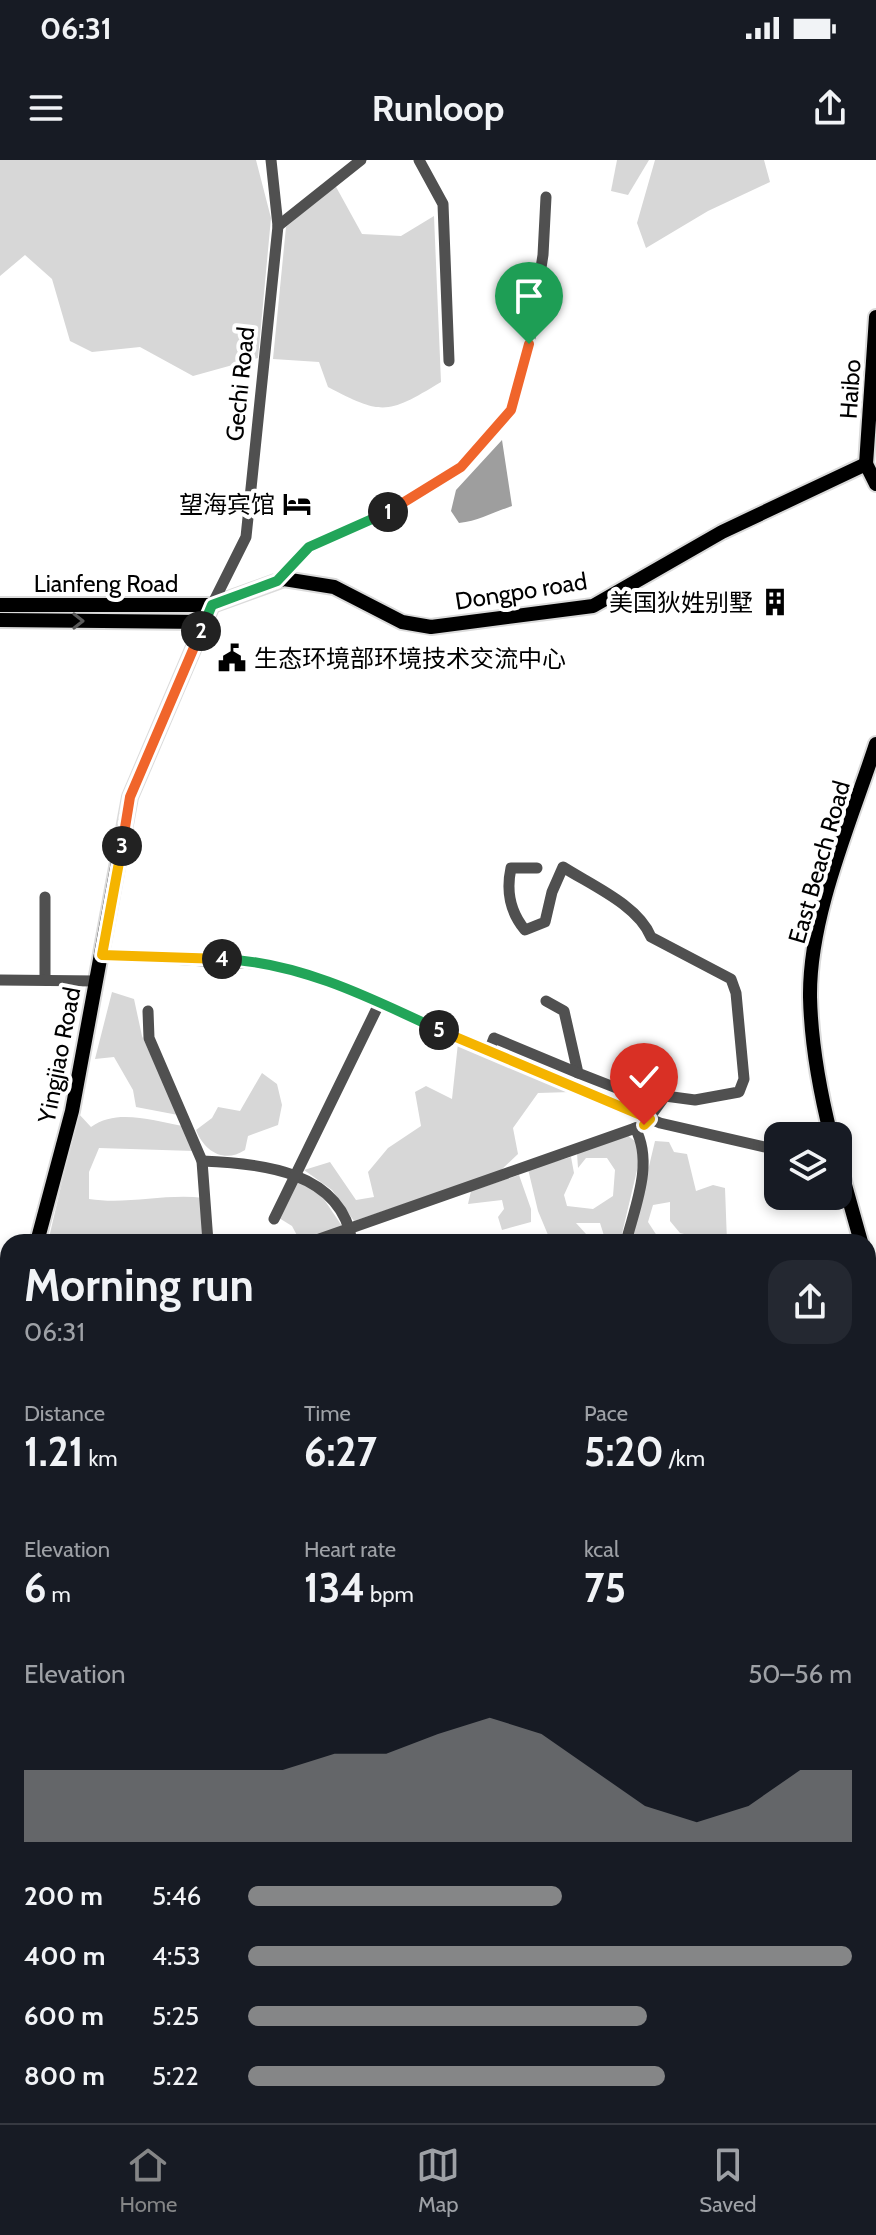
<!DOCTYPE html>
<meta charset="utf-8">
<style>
:root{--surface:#171b24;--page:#242831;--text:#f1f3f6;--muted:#9ea1a6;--line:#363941;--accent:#858687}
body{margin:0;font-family:Cabin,"Noto Sans SC",sans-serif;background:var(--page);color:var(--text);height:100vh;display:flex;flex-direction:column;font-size:30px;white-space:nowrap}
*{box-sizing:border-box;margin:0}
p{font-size:26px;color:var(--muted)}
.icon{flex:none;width:44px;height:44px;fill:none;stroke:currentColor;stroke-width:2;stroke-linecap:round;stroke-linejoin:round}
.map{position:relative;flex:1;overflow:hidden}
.panel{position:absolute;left:0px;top:1074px;width:876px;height:890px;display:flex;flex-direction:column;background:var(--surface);border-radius:24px 24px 0 0;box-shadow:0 4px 12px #0003}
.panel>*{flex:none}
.buttons{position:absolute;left:764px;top:962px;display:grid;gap:16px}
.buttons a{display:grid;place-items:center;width:88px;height:88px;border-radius:16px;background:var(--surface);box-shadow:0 4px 12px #0003;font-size:40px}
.pin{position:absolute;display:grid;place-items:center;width:68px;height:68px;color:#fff;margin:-82px -34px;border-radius:50% 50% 50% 0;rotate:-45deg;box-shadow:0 0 8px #0007}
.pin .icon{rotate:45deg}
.km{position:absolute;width:40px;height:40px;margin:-20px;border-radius:50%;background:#222;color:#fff;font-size:22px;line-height:40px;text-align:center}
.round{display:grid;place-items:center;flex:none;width:84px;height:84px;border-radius:24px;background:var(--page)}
.head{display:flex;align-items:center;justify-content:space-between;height:136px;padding:0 24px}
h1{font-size:44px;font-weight:700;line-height:60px}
.stats{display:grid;grid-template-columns:repeat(3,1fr);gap:12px;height:136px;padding:8px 24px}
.stats div{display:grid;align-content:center}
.stats b{font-size:40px;font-weight:700}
.stats small{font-size:22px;font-weight:400}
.stats p{font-size:22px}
.chart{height:224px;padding:16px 24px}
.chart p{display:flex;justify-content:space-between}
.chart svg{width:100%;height:144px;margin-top:8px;fill:var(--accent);opacity:.7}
ul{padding:0 24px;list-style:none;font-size:26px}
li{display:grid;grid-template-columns:128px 96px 1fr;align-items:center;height:60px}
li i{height:20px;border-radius:10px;background:var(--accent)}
.status{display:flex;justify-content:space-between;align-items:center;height:56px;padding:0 40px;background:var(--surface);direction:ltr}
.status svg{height:22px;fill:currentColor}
header{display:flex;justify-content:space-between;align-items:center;height:104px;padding:0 24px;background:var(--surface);font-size:36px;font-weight:700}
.dock{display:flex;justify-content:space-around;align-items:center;height:112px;border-top:2px solid var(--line);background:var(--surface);font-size:22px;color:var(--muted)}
.dock a{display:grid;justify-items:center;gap:4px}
.dock .selected{color:var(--accent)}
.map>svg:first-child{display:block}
.green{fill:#d7d7d7}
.water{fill:#9e9e9e}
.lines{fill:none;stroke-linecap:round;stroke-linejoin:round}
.major-casing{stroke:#dbdbdb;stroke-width:18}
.minor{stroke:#505050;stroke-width:11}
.major{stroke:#000;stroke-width:14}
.oneway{stroke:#595959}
.split-1-casing{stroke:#fff;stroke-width:16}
.split-2-casing{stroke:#fff;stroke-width:16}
.split-3-casing{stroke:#fff;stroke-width:16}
.split-4-casing{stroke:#fff;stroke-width:16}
.split-5-casing{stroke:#fff;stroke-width:16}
.split-6-casing{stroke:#fff;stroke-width:16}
.split-1{stroke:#f0652b;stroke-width:10}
.split-2{stroke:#22a559;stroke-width:10}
.split-3{stroke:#f0652b;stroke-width:10}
.split-4{stroke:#f5b400;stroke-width:10}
.split-5{stroke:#22a559;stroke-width:10}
.split-6{stroke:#f5b400;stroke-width:10}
.labels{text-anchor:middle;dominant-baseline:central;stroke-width:8;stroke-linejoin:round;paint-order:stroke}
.street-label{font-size:24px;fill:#000;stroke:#fff}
.poi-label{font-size:24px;fill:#000;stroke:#fff;text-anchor:end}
</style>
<div class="status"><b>06:31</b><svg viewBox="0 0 49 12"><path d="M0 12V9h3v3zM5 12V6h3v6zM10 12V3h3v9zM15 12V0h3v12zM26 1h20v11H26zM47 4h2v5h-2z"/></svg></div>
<header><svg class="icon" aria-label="menu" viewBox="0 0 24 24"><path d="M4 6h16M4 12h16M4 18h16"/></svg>Runloop<svg class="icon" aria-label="share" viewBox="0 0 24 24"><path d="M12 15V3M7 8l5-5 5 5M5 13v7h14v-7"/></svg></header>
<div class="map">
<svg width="876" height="1963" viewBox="0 0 876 1963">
<rect width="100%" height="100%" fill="#fff"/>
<g class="green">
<path d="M 0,0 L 256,0 L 271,58 L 258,198 L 193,216 L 140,187 L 92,192 L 70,181 L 52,119 L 25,95 L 0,116 Z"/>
<path d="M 617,0 L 649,0 L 628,35 L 611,31 Z"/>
<path d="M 655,0 L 764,0 L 770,22 L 708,51 L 646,88 L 637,63 Z"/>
<path d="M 335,25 L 362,74 L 401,76 L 434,56 L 441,222 C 388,254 383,256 328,227 L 319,202 L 273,199 L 286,67 Z"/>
<path d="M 112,832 L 134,839 L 142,876 L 178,955 L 136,947 L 133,930 L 114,897 L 95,899 Z"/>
<path d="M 458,883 L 571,932 L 538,933 L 513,968 L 518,994 L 499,1012 L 354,1061 L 332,1030 L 304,1010 L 330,1002 L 356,1040 L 374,1037 L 368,1012 L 388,988 L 421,966 L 415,932 L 426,926 L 452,939 Z"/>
<path d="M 262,913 L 277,924 L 282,945 L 278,965 L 248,976 L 245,990 C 224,1004 204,991 196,970 L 212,958 L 218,947 L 240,951 Z"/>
<path d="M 78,953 L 91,967 C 117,948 153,961 183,966 L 194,991 L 99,988 L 89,1012 L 89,1039 C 128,1045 166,1033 204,1038 L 206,1082 L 48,1082 Z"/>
<path d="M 627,975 L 639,984 L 638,1006 L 620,1082 L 606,1082 L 600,1063 L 576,1063 L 586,1074 L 584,1082 L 551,1082 L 538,1051 L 528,1009 L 571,997 L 574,1013 L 564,1035 L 567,1046 L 593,1049 L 613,1036 L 615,1010 L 607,998 L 586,998 L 578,1008 L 577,993 Z"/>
<path d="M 655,981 L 669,982 L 674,992 L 687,994 L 696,1031 L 713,1025 L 725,1028 L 727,1082 L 706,1082 L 705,1079 L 680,1073 L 670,1061 L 670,1042 L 653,1045 L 648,1062 L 661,1082 L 631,1082 Z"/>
<path d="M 519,1015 L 531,1049 L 531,1062 L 502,1070 L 498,1057 L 504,1049 L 502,1040 L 468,1044 L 471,1031 Z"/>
<path d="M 299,1017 L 319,1032 L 342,1066 L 300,1081 L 292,1066 L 279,1058 Z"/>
<path d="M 868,1131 L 876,1169 L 876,1305 L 874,1289 L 868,1288 Z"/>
<path d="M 876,1426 L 876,1659 L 868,1662 L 868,1443 Z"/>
</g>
<path class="water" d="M 502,280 L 512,346 C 493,352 479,361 459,363 L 451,351 L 456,330 Z"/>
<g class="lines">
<defs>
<g id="major">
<path d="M 866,304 L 876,157"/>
<path d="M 866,304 L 876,324"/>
<path d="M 0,445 L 212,445 L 284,419 L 334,427 L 402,462 L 431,467 L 593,446 L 722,372 L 866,304"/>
<path d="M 0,460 L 204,462"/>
<path d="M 831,976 C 820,932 811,882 810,837 C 809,755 851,661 876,584"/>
<path d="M 838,1000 L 861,1082"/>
<path d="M 37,1082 L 72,951 L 130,637 L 212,445"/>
<path d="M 868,1110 L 876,1141"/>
<path d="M 0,1188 L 5,1188 L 8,1182"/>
<path d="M 868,1443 L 876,1426"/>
<path d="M 0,1881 L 8,1882"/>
<path d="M 317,1956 L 331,1959 L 337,1956"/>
</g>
</defs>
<use href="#major" class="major-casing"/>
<g class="minor">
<path d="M 419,0 L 443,44 L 449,201"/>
<path d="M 278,66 L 361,0"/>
<path d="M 277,421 L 309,387 L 400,346 L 461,307 L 511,250 L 529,184 L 543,95 L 546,37"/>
<path d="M 212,445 L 246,377 L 278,66 L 271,0"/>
<path d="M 45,737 L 45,820"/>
<path d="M 102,795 L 272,805 L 346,828 L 660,963 L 778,990"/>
<path d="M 0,820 L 97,821"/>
<path d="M 546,841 L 564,851 L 578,913 L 642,938 L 665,936"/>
<path d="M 148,851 L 149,878 L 202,1001 L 208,1082"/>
<path d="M 489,891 L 494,878 L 578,913"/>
<path d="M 202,1001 C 260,1003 342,1011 352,1082"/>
<path d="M 274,1059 L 380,842"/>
<path d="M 311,1082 L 644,965 L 665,936 L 695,940 L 739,932 L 744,919 L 736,833 L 731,819 L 651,777 C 638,745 591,725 563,707 L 552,732 L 545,762 L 525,770 C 510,752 506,731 511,708 L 537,708"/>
<path d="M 626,1082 C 635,1046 654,1003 635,968"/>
<path d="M 0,1218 L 8,1187"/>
<path d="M 0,1292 L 8,1296"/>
<path d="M 0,1631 L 8,1630"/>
<path d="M 868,1831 L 876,1835"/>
<path d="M 485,1956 L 487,1963"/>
</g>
<use href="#major" class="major"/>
</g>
<defs><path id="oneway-chevron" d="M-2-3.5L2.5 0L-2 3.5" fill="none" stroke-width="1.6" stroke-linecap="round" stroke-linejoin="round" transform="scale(2)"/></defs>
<use class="oneway" href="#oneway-chevron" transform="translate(78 461)"/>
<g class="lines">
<defs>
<path id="split-1" d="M 388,352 L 461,307 L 511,250 L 529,184"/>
<path id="split-2" d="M 201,471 L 212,445 L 277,421 L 309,387 L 388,352"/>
<path id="split-3" d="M 122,686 L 130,637 L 201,471"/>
<path id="split-4" d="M 122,686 L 102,795 L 222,799"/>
<path id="split-5" d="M 222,799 C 299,802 371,838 439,870"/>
<path id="split-6" d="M 439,870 L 650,959 L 644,965"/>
</defs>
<use href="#split-1" class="split-1-casing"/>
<use href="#split-2" class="split-2-casing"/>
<use href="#split-3" class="split-3-casing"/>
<use href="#split-4" class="split-4-casing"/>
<use href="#split-5" class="split-5-casing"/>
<use href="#split-6" class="split-6-casing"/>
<use href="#split-1" class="split-1"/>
<use href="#split-2" class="split-2"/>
<use href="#split-3" class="split-3"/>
<use href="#split-4" class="split-4"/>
<use href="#split-5" class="split-5"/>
<use href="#split-6" class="split-6"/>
</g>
<defs>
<symbol id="hotel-bare" viewBox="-9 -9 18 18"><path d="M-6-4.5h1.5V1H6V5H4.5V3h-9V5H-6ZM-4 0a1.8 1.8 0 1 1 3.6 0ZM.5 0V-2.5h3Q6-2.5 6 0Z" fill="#000" stroke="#fff" stroke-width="2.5" paint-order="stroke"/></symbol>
<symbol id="building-bare" viewBox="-9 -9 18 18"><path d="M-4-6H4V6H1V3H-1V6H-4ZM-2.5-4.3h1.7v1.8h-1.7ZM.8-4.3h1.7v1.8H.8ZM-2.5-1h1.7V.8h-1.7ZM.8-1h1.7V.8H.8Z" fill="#000" stroke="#fff" stroke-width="2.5" paint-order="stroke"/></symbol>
<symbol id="civic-bare" viewBox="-9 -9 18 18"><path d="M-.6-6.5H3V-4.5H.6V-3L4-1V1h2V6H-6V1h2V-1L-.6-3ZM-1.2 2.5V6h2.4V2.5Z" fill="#000" stroke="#fff" stroke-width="2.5" paint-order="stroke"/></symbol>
</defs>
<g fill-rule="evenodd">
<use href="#hotel-bare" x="277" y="324" width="40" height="40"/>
<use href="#building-bare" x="755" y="422" width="40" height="40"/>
<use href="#civic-bare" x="212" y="478" width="40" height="40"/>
</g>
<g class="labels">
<g class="street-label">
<text transform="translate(240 224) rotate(-84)">Gechi Road</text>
<text transform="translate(850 229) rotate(-86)">Haibo</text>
<text x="106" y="423">Lianfeng Road</text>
<text transform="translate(521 431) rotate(-9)">Dongpo road</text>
<text transform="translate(819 702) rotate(-74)">East Beach Road</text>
<text transform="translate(59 895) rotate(-79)">Yingjiao Road</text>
</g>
<g class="poi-label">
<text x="275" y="344">望海宾馆</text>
<text x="753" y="442">美国狄姓别墅</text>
<text x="254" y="498" text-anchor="start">生态环境部环境技术交流中心</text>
</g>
</g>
</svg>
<div class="buttons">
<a><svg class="icon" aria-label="layers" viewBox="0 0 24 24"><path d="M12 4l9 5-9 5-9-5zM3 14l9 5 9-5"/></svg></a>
</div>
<div class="pin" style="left:529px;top:184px;background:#1e9e55"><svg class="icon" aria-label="arrive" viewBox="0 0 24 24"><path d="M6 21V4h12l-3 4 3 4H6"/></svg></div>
<div class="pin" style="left:644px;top:965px;background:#d93025"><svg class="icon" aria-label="check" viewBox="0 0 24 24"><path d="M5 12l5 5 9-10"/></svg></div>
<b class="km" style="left:388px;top:352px">1</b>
<b class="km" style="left:201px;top:471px">2</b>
<b class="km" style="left:122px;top:686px">3</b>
<b class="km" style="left:222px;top:799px">4</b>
<b class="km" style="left:439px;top:870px">5</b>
<section class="panel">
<div class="head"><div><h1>Morning run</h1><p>06:31</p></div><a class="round"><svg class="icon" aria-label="share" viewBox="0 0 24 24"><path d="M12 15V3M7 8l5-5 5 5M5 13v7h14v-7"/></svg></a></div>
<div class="stats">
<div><p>Distance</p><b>1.21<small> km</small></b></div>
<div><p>Time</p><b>6:27</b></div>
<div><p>Pace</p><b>5:20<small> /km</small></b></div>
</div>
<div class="stats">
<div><p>Elevation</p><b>6<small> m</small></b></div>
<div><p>Heart rate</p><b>134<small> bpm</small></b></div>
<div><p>kcal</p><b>75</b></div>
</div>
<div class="chart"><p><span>Elevation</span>50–56 m</p>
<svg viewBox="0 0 160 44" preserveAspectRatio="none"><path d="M0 44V22L10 22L20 22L30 22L40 22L50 22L60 17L70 17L80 11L90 6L100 11L110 22L120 33L130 38L140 33L150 22L160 22V44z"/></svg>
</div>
<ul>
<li><b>200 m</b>5:46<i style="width:52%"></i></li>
<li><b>400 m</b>4:53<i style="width:100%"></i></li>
<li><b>600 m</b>5:25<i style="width:66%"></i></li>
<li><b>800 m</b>5:22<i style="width:69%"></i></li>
</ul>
</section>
</div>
<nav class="dock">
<a class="selected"><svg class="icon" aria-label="home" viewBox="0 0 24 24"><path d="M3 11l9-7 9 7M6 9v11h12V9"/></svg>Home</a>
<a><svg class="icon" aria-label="map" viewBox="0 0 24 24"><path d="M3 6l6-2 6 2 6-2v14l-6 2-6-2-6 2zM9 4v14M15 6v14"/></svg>Map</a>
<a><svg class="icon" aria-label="saved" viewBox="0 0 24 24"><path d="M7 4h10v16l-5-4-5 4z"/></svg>Saved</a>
</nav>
